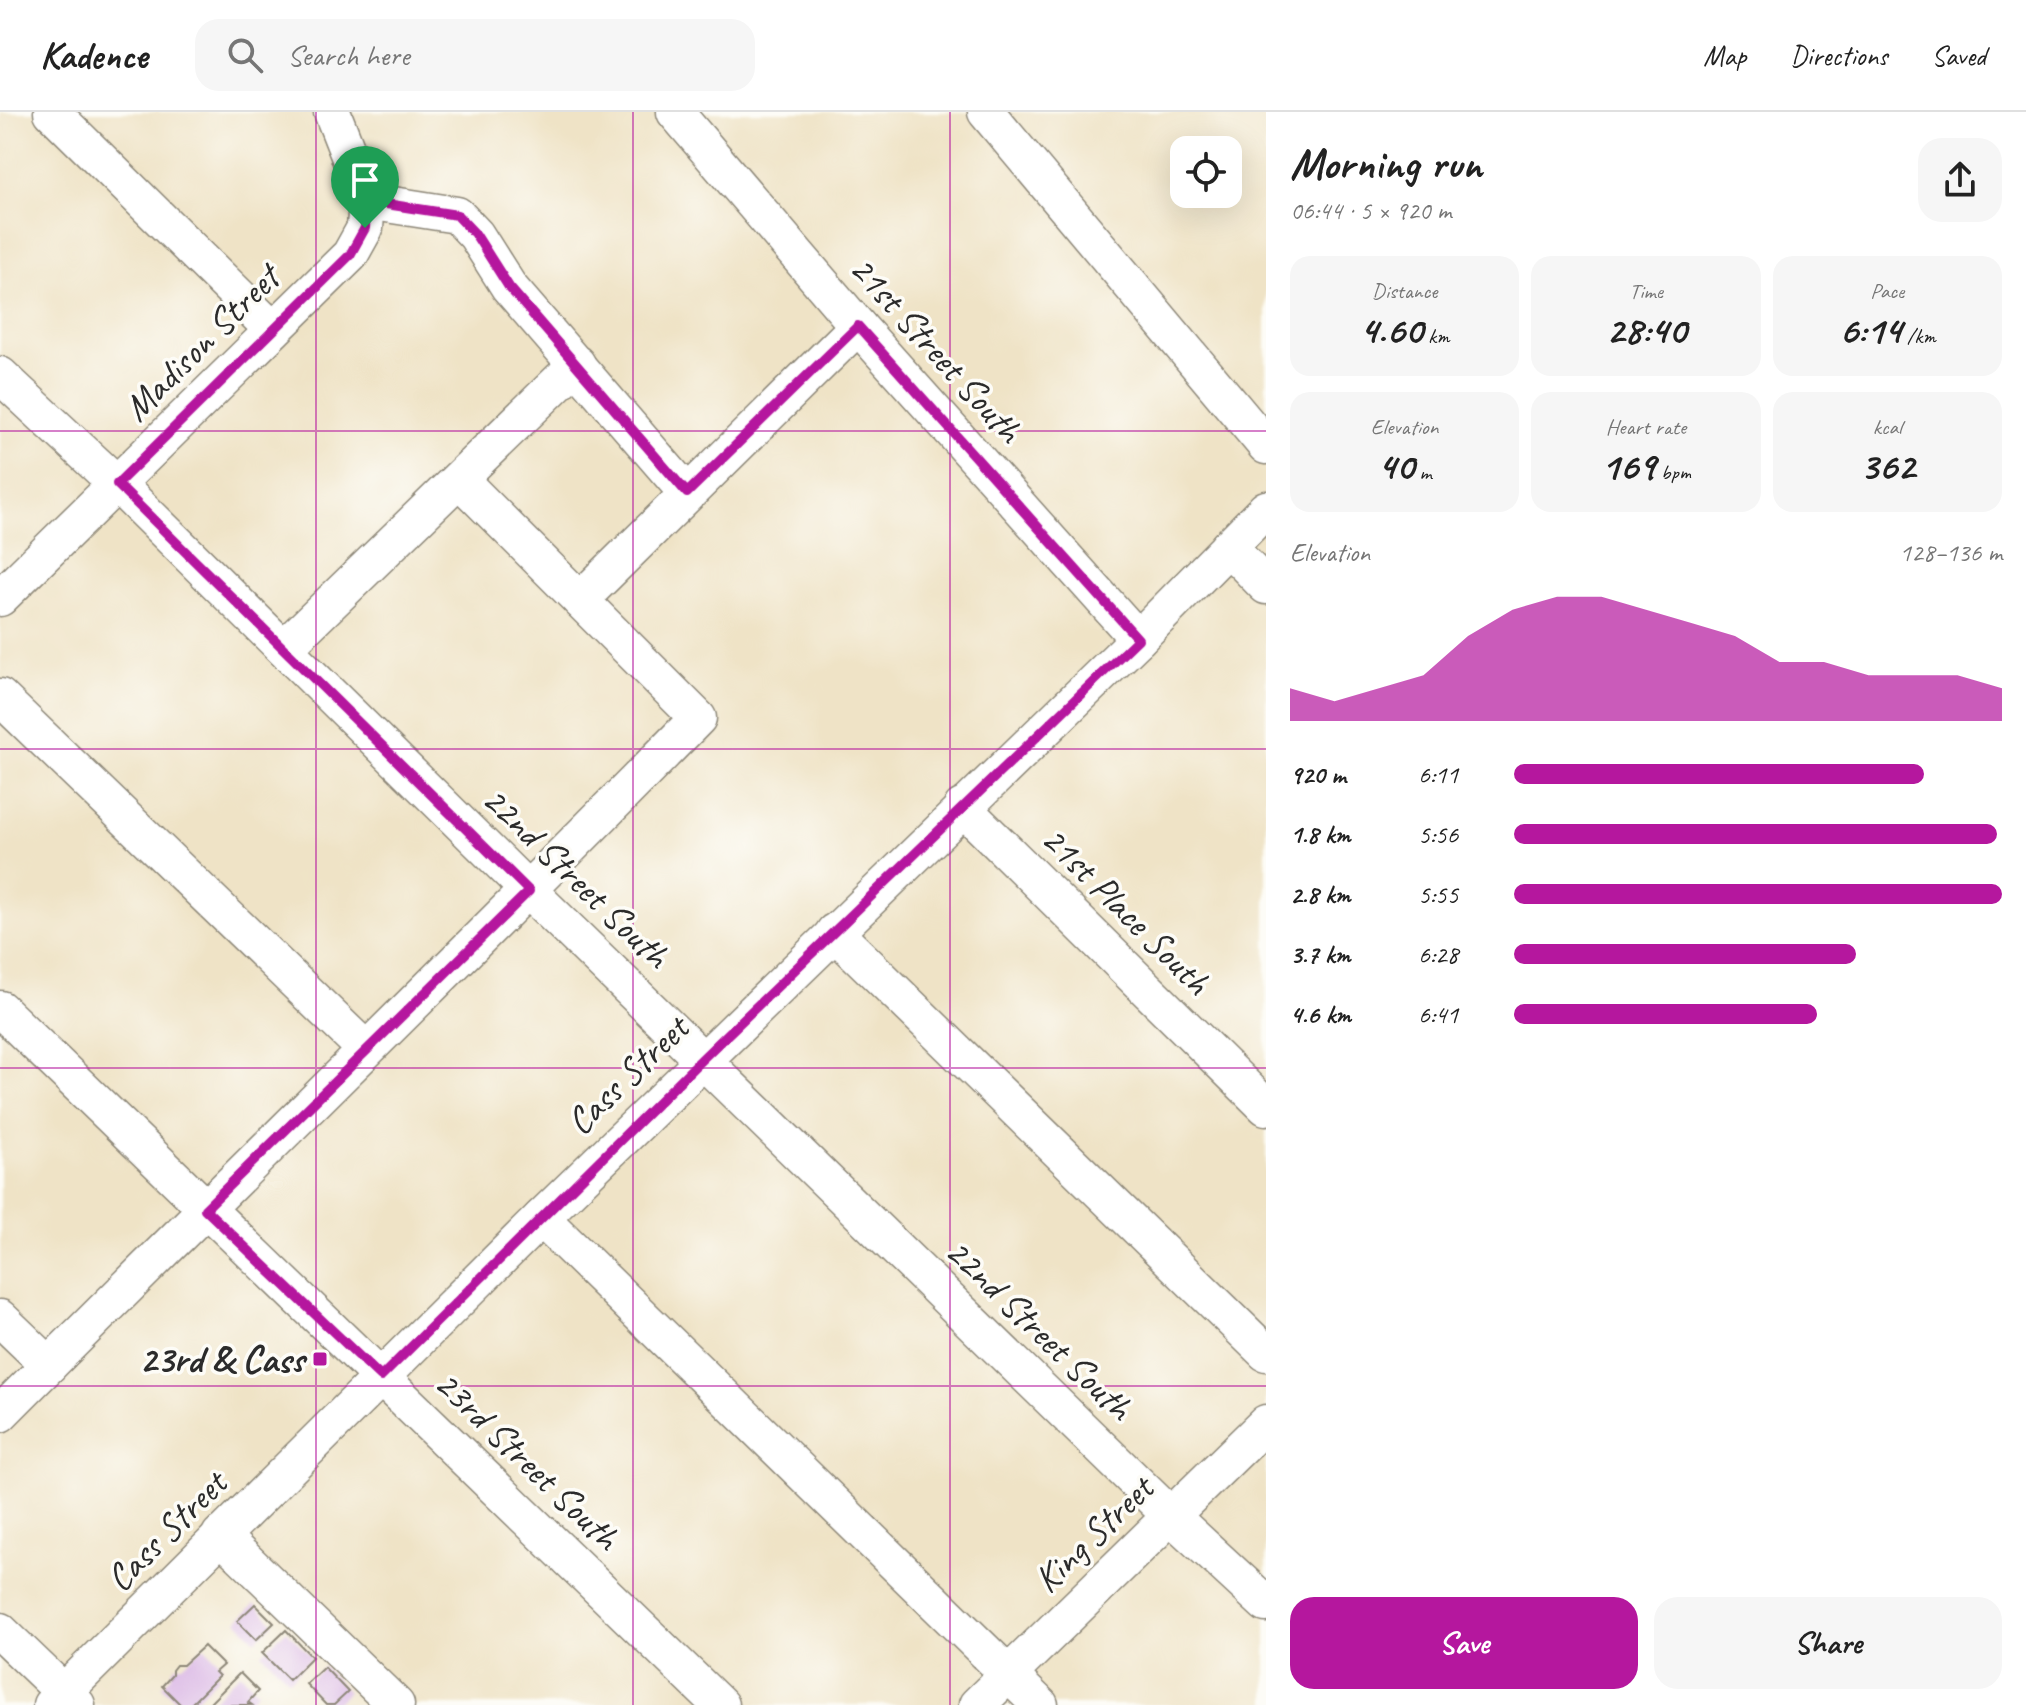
<!DOCTYPE html>
<meta charset="utf-8">
<style>
:root{--surface:#fff;--page:#f6f6f6;--text:#222;--muted:#767676;--line:#e0e0e0;--accent:#b5179e}
body{margin:0;font-family:Caveat,sans-serif;background:var(--page);color:var(--text);height:100vh;display:flex;flex-direction:column;font-size:30px;white-space:nowrap}
*{box-sizing:border-box;margin:0}
p{font-size:26px;color:var(--muted)}
.icon{flex:none;width:44px;height:44px;fill:none;stroke:currentColor;stroke-width:2;stroke-linecap:round;stroke-linejoin:round}
.map{position:relative;flex:1;overflow:hidden}
.sheet{display:flex;flex-direction:column;background:var(--surface);width:760px}
.sheet>*{flex:none}
.buttons{position:absolute;left:1170px;top:24px;display:grid;gap:16px}
.buttons a{display:grid;place-items:center;width:72px;height:72px;border-radius:16px;background:var(--surface);box-shadow:0 8px 32px #0002;font-size:40px}
.pin{position:absolute;display:grid;place-items:center;width:68px;height:68px;color:#fff;margin:-82px -34px;border-radius:50% 50% 50% 0;rotate:-45deg;box-shadow:0 0 8px #0007}
.pin .icon{rotate:45deg}
.round{display:grid;place-items:center;flex:none;width:84px;height:84px;border-radius:24px;background:var(--page)}
.overview{display:flex;align-items:center;justify-content:space-between;height:136px;padding:0 24px}
h1{font-size:44px;font-weight:800;line-height:60px}
.metrics{display:grid;grid-template-columns:repeat(3,1fr);gap:12px;height:136px;padding:8px 24px}
.metrics div{display:grid;align-content:center;border-radius:20px;background:var(--page);text-align:center}
.metrics b{font-size:40px;font-weight:800}
.metrics small{font-size:22px;font-weight:400}
.metrics p{font-size:22px}
.chart{height:224px;padding:16px 24px}
.chart p{display:flex;justify-content:space-between}
.chart svg{width:100%;height:144px;margin-top:8px;fill:var(--accent);opacity:.7}
.action{display:flex;gap:16px;margin-top:auto;padding:16px 24px}
.action a{flex:1;height:92px;border-radius:24px;background:var(--accent);color:#fff;font-size:32px;font-weight:800;line-height:92px;text-align:center}
.action a+a{background:var(--page);color:var(--text)}
ul{padding:0 24px;list-style:none;font-size:26px}
li{display:grid;grid-template-columns:128px 96px 1fr;align-items:center;height:60px}
li i{height:20px;border-radius:10px;background:var(--accent)}
header{display:flex;align-items:center;gap:48px;box-sizing:border-box;height:112px;padding:0 40px;background:var(--surface);border-bottom:2px solid var(--line)}
header strong{font-size:38px}
nav{display:flex;gap:44px;margin-inline-start:auto;font-size:28px}
.search{width:560px;height:72px;background:var(--page);display:flex;align-items:center;gap:20px;box-sizing:border-box;padding:0 28px;border-radius:24px;color:var(--muted);font-size:30px}
main{display:flex;flex:1;min-height:0}
.map>svg:first-child{display:block}
.building{fill:#d5ade3}
.lines{fill:none;stroke-linecap:round;stroke-linejoin:round}
.minor-casing{stroke:#8d8778;stroke-width:39}
.minor{stroke:#fff;stroke-width:36}
.route-casing{stroke:#fff;stroke-width:16}
.route{stroke:#b5179e;stroke-width:10}
.grid{fill:none;stroke:#b5179e;stroke-width:2;stroke-opacity:0.55}
.poi-dot{fill:#b5179e;stroke:#fdfcf7;stroke-width:3}
.labels{text-anchor:middle;dominant-baseline:central;stroke-width:7;stroke-linejoin:round;paint-order:stroke}
.street-label{font-size:38px;fill:#2b2b2b;stroke:#fdfcf7}
.poi-label{font-size:38px;font-weight:bold;fill:#2b2b2b;stroke:#fdfcf7;text-anchor:end}
</style>
<header>
<strong>Kadence</strong>
<div class="search"><svg class="icon" aria-label="search" viewBox="0 0 24 24"><circle cx="10" cy="10" r="6"/><path d="M15 15l6 6"/></svg>Search here</div>
<nav><a>Map</a><a>Directions</a><a>Saved</a></nav>
</header>
<main>
<div class="map">
<svg width="1266" height="1593" viewBox="0 0 1266 1593">
<rect width="100%" height="100%" fill="#fdfcf7"/>
<filter id="ink" filterUnits="userSpaceOnUse"><feTurbulence type="fractalNoise" baseFrequency=".0125" numOctaves="2"/><feDisplacementMap in="SourceGraphic" scale="16" xChannelSelector="R" yChannelSelector="G"/><feConvolveMatrix kernelMatrix="1 2 1 2 8 2 1 2 1" color-interpolation-filters="sRGB"/></filter>
<filter id="wash" filterUnits="userSpaceOnUse"><feTurbulence type="fractalNoise" baseFrequency=".006" numOctaves="4" result="noise"/><feDisplacementMap in="SourceGraphic" scale="32" xChannelSelector="R" yChannelSelector="G"/><feGaussianBlur stdDeviation="1.8" result="paint"/><feColorMatrix in="noise" values="0 0 0 0 0 0 0 0 0 0 0 0 0 0 0 0 0 1.4 0 .05"/><feComposite in="paint" operator="in"/></filter>
<g filter="url(#wash)">
<rect width="100%" height="100%" fill="#efe3c6"/>
<g id="blocks">
<g class="building">
<path d="M 255,1492 L 274,1511 L 256,1528 L 237,1509 Z"/>
<path d="M 286,1518 L 312,1545 L 289,1568 L 262,1541 Z"/>
<path d="M 204,1534 L 223,1553 L 215,1560 L 219,1564 L 190,1593 L 181,1593 L 162,1574 L 172,1563 L 172,1558 L 176,1553 L 183,1553 Z"/>
<path d="M 324,1555 L 348,1580 L 334,1593 L 326,1593 L 306,1572 Z"/>
<path d="M 240,1561 L 258,1579 L 248,1590 L 252,1593 L 208,1593 Z"/>
</g>
</g>
</g>
<g filter="url(#ink)">
<use href="#blocks" fill-opacity="0" stroke="#8d8778" stroke-width="2"/>
<g class="lines">
<defs>
<g id="minor">
<path d="M 52,0 L 273,218"/>
<path d="M 675,0 L 858,214 L 1138,527"/>
<path d="M 986,0 L 1266,334"/>
<path d="M 367,89 L 457,103 L 476,123 L 509,175 L 687,381"/>
<path d="M 0,263 L 117,372 L 529,779 L 1172,1405 L 1266,1492"/>
<path d="M 1228,435 L 1266,474"/>
<path d="M 0,486 L 350,143 L 365,116 L 367,89 L 332,0"/>
<path d="M 580,488 L 858,214"/>
<path d="M 284,536 L 577,252"/>
<path d="M 0,585 L 365,937"/>
<path d="M 962,695 L 1266,995"/>
<path d="M 834,820 L 1266,1241"/>
<path d="M 0,897 L 720,1593"/>
<path d="M 541,1106 L 1040,1593"/>
<path d="M 0,1206 L 49,1253"/>
<path d="M 0,1302 C 232,1069 468,841 698,606 L 459,367"/>
<path d="M 220,1423 L 396,1593"/>
<path d="M 0,1519 L 77,1593"/>
<path d="M 51,1593 L 541,1106 L 1138,527 L 1266,397"/>
<path d="M 977,1593 L 1266,1311"/>
</g>
</defs>
<use href="#minor" class="minor-casing"/>
<use href="#minor" class="minor"/>
</g>
</g>
<g class="lines" filter="url(#ink)">
<defs>
<path id="route" d="M 367,89 L 457,103 L 476,123 L 509,175 L 687,381 L 858,214 L 1138,527 L 702,947 L 381,1265 L 205,1097 L 529,779 L 117,372 L 350,143 L 365,116 Z"/>
</defs>
<use href="#route" class="route-casing"/>
<use href="#route" class="route"/>
</g>
<path class="grid" d="M 316,0 L 316,1593M 633,0 L 633,1593M 950,0 L 950,1593M 0,319 L 1266,319M 0,637 L 1266,637M 0,956 L 1266,956M 0,1274 L 1266,1274"/>
<rect class="poi-dot" x="312" y="1239" width="16" height="16" rx="4"/>
<g class="labels">
<g class="street-label">
<text transform="translate(201 231) rotate(-45)">Madison Street</text>
<text transform="translate(936 237) rotate(48)">21st Street South</text>
<text transform="translate(576 765) rotate(44)">22nd Street South</text>
<text transform="translate(1126 798) rotate(45)">21st Place South</text>
<text transform="translate(627 963) rotate(-44)">Cass Street</text>
<text transform="translate(1039 1217) rotate(44)">22nd Street South</text>
<text transform="translate(527 1348) rotate(44)">23rd Street South</text>
<text transform="translate(166 1419) rotate(-45)">Cass Street</text>
<text transform="translate(1093 1422) rotate(-44)">King Street</text>
</g>
<g class="poi-label">
<text x="304" y="1247">23rd &amp; Cass</text>
</g>
</g>
</svg>
<div class="buttons">
<a><svg class="icon" aria-label="locate" viewBox="0 0 24 24"><circle cx="12" cy="12" r="6"/><path d="M12 2v4M12 18v4M2 12h4M18 12h4"/></svg></a>
</div>
<div class="pin" style="left:365px;top:116px;background:#1e9e55"><svg class="icon" aria-label="arrive" viewBox="0 0 24 24"><path d="M6 21V4h12l-3 4 3 4H6"/></svg></div>
</div>
<section class="sheet">
<div class="overview"><div><h1>Morning run</h1><p>06:44 · 5 × 920 m</p></div><a class="round"><svg class="icon" aria-label="share" viewBox="0 0 24 24"><path d="M12 15V3M7 8l5-5 5 5M5 13v7h14v-7"/></svg></a></div>
<div class="metrics">
<div><p>Distance</p><b>4.60<small> km</small></b></div>
<div><p>Time</p><b>28:40</b></div>
<div><p>Pace</p><b>6:14<small> /km</small></b></div>
</div>
<div class="metrics">
<div><p>Elevation</p><b>40<small> m</small></b></div>
<div><p>Heart rate</p><b>169<small> bpm</small></b></div>
<div><p>kcal</p><b>362</b></div>
</div>
<div class="chart"><p><span>Elevation</span>128–136 m</p>
<svg viewBox="0 0 160 44" preserveAspectRatio="none"><path d="M0 44V34L10 38L20 34L30 30L40 18L50 10L60 6L70 6L80 10L90 14L100 18L110 26L120 26L130 30L140 30L150 30L160 34V44z"/></svg>
</div>
<ul>
<li><b>920 m</b>6:11<i style="width:84%"></i></li>
<li><b>1.8 km</b>5:56<i style="width:99%"></i></li>
<li><b>2.8 km</b>5:55<i style="width:100%"></i></li>
<li><b>3.7 km</b>6:28<i style="width:70%"></i></li>
<li><b>4.6 km</b>6:41<i style="width:62%"></i></li>
</ul>
<div class="action"><a>Save</a><a>Share</a></div>
</section>
</main>
